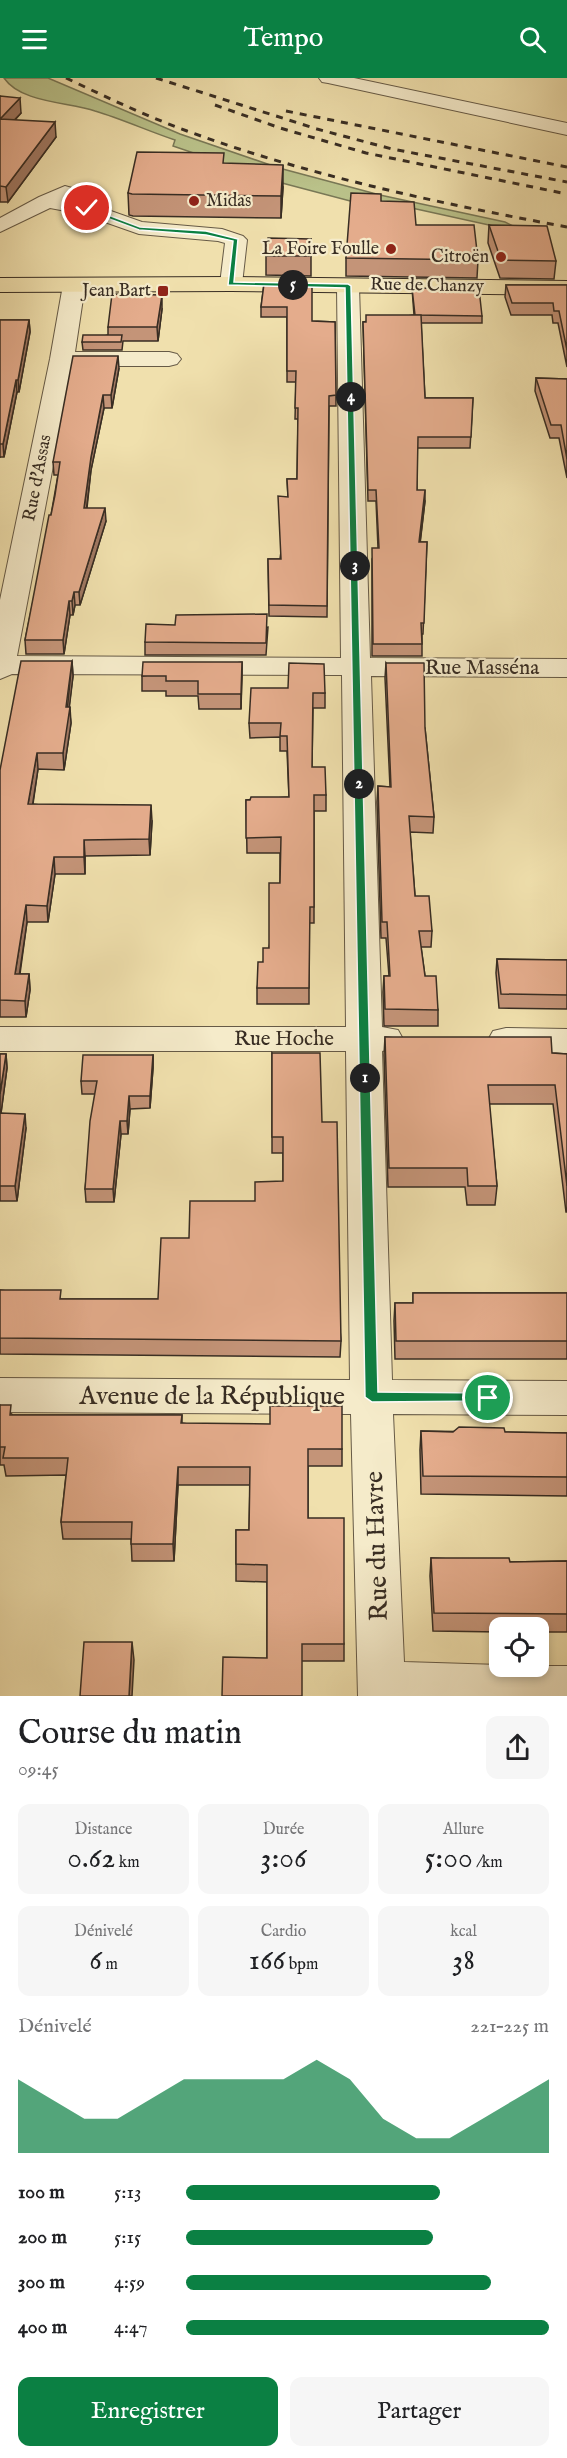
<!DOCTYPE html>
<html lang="fr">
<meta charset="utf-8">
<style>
:root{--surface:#fff;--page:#f6f6f6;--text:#202124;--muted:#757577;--accent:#0b8043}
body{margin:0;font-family:"IM FELL English",serif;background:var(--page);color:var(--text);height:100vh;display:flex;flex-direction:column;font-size:22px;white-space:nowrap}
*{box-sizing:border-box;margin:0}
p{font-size:20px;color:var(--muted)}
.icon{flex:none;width:33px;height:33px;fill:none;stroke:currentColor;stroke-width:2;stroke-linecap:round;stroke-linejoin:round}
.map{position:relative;height:1618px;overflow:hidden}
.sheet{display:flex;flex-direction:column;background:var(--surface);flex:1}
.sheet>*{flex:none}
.buttons{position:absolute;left:489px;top:1539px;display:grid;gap:12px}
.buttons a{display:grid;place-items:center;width:60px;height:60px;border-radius:12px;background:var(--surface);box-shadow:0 3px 9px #0003;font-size:30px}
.pin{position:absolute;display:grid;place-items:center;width:51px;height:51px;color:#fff;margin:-26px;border:3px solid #fff;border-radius:50%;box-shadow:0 2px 6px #0007}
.km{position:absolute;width:30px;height:30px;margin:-15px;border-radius:50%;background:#222;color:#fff;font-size:16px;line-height:30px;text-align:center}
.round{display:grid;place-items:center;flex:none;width:63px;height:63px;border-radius:12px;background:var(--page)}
.overview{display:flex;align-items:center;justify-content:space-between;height:102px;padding:0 18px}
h1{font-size:33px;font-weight:600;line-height:45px}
.figures{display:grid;grid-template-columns:repeat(3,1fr);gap:9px;height:102px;padding:6px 18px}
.figures div{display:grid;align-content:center;border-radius:12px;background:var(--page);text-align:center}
.figures b{font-size:30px;font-weight:600}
.figures small{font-size:16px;font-weight:400}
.figures p{font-size:16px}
.chart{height:168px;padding:12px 18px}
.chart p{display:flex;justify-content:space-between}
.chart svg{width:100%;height:108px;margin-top:6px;fill:var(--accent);opacity:.7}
.button{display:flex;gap:12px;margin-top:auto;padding:12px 18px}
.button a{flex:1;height:69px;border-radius:12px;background:var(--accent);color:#fff;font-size:24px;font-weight:600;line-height:69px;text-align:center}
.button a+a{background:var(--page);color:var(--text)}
ul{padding:0 18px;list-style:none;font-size:20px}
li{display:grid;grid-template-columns:96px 72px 1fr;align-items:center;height:45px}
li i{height:15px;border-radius:8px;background:var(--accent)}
header{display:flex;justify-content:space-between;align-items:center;height:78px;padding:0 18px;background:var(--accent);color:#fff;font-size:27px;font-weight:600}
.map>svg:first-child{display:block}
.green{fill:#bac28a;stroke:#797856;stroke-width:1.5}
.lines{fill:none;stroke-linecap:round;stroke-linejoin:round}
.minor-casing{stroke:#665a46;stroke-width:2}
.major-casing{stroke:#382d23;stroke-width:2}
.minor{fill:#f5ebca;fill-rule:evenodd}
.major{fill:#f0e0ad;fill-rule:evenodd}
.rail{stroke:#382d23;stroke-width:3;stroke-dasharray:7 7;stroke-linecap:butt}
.wall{fill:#c49478;stroke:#382d23;stroke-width:1.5}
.shaded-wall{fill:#a07862;stroke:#382d23;stroke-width:1.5}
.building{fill:#e4ac8c;stroke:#382d23;stroke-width:1.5}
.route{fill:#0b8043;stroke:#fff;stroke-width:1.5}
.poi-dot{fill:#8f2418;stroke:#f5ebca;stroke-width:2}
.labels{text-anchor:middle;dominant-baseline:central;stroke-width:4.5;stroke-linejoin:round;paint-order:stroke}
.far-poi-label{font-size:18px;fill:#382d23;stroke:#f5ebca;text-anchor:end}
.far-street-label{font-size:18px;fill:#382d23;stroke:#f5ebca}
.street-label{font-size:21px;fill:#382d23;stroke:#f5ebca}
.near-street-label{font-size:26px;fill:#382d23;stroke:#f5ebca}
</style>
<header><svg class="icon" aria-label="menu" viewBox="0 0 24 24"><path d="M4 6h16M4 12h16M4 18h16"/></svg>Tempo<svg class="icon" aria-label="search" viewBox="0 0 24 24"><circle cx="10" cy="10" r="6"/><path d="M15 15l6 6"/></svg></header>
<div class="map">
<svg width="567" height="1618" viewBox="0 0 567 1618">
<rect width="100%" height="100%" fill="#f0e0ad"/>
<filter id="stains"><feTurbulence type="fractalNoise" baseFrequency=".00333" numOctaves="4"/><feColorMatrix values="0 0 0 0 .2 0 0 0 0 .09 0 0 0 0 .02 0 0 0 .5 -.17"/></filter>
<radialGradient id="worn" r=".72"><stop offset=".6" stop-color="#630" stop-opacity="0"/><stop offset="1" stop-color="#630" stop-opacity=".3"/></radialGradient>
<path class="green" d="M 4,0 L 48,0 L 180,56 L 279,90 L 380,117 L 505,144 L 513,148 L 498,149 L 389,125 L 354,124 L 282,105 L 173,68 L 175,62 C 148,53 122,41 95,33 C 69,24 21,25 4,0 Z"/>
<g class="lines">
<defs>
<g id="minor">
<path d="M 319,0 L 354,0 L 567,45 L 567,57 L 328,5 L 322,4 Z"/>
<path d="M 65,108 L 72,110 L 75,114 L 67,121 L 94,127 L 142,144 L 222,151 L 243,158 L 247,162 L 242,206 L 239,211 L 231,213 L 223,211 L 220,206 L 225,165 L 218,163 L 139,156 L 82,136 L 50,130 L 0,154 L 0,140 L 39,119 Z"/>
<path d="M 74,200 L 82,202 L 85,207 L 75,274 L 169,274 L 177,276 L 181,281 L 177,286 L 169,288 L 72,288 L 17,578 L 341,580 L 337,208 L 340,203 L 348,201 L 356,203 L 359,208 L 370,580 L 567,581 L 567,599 L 371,598 L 382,949 L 398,952 L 403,961 L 398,970 L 382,973 L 392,1302 L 567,1303 L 567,1337 L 393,1336 L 404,1584 L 500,1587 L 500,1588 L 567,1588 L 567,1618 L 358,1618 L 351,1336 L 0,1334 L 0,1300 L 350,1302 L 346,973 L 0,973 L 0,949 L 346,949 L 342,597 L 12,596 L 0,601 L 0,522 L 50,281 L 63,207 L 66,202 Z"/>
<path d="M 506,950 L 567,951 L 567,975 L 506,974 L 493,971 L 488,962 L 493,953 Z"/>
</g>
<path id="major" d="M 231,199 L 567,203 L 567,217 L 231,213 L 0,214 L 0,200 Z"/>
</defs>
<use href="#minor" class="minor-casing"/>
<use href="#major" class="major-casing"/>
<use href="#minor" class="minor"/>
<use href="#major" class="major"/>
<g class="rail">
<path d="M 66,0 C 106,19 146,38 187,53 C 310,98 438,125 567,149"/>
<path d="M 156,0 L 317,51 L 392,71 L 567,104"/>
<path d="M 215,27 L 280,50 L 366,75 L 567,116"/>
<path d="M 286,33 L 567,89"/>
</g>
</g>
<g class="wall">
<path d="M 0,18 L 21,35 L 15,42 L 56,59 L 8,124 L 0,124 Z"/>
<path d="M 283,109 L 281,140 L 133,138 L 129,137 L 128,115 Z"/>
<path d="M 381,123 L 416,147 L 478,182 L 477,200 L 346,198 L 346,180 Z"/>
<path d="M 489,147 L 556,183 L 554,201 L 500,200 L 488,165 Z"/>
<path d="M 311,161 L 311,198 L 266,197 L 266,178 Z"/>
<path d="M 264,206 L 312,243 L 335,244 L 336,328 L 329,328 L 327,539 L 269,538 L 268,481 L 280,481 L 288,419 L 287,401 L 297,401 L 298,341 L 295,341 L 296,304 L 287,304 L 287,239 L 261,239 L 261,229 Z"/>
<path d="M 506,207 L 567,207 L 567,289 L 558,245 L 553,245 L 552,237 L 511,237 L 505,219 Z"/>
<path d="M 412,210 L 482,238 L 482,245 L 421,245 L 425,320 L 473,320 L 470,370 L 417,370 L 417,412 L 425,423 L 420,464 L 427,464 L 423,556 L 422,556 L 422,578 L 372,578 L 372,481 L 378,470 L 376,423 L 368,423 L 363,244 L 414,237 Z"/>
<path d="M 162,231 L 158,263 L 123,263 L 122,272 L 83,272 L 82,264 L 108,257 L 108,249 Z"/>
<path d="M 0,242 L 29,242 L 30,254 L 19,314 L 17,314 L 4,379 L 0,379 L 0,380 Z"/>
<path d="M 119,290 L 112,330 L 104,330 L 91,392 L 87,430 L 106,443 L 80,527 L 75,527 L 73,537 L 70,537 L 64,576 L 26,576 L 25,562 L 51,437 L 58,397 L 54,397 L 53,384 Z"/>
<path d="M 536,300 L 567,301 L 567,400 L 559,360 L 550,360 L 535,313 Z"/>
<path d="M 268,549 L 266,577 L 145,577 L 145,564 Z"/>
<path d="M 72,583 L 73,598 L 69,629 L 71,645 L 64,692 L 38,691 L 33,726 L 152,743 L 150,777 L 85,778 L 85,796 L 55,796 L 48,844 L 27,844 L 20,896 L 29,896 L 30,912 L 26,939 L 0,939 L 0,692 Z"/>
<path d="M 242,584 L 241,631 L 199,631 L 198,618 L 166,618 L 166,613 L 142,613 L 142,598 Z"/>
<path d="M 386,585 L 425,650 L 434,739 L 433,755 L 410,754 L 415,818 L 432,853 L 431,869 L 421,869 L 425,898 L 438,932 L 438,948 L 384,948 L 383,914 L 384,898 L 389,898 L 386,860 L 381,860 L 377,724 L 378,708 L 390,709 L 385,600 Z"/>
<path d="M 288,610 L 325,615 L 325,630 L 313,630 L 312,689 L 326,717 L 326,733 L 314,733 L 314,845 L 309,845 L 309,926 L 257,926 L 257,910 L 263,884 L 269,870 L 280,805 L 280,775 L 247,775 L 246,722 L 289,719 L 287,673 L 280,673 L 280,659 L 250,660 L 249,645 Z"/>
<path d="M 497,881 L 567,882 L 567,931 L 499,930 L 496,895 Z"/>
<path d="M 385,959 L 552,975 L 567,976 L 567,1134 L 566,1134 L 553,1026 L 489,1026 L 497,1108 L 495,1127 L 467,1127 L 465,1109 L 388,1109 L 384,977 Z"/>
<path d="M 272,975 L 322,1044 L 341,1263 L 340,1279 L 0,1276 L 0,1212 L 62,1221 L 158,1221 L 189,1160 L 255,1123 L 283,1103 L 283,1075 L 272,1075 Z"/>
<path d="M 0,976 L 6,976 L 7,990 L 1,1035 L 26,1050 L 17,1123 L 0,1123 Z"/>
<path d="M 153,977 L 153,990 L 150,1030 L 130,1031 L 128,1056 L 121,1056 L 114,1124 L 86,1124 L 85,1111 L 95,1016 L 82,1016 L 81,1003 Z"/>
<path d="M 413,1215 L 567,1215 L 567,1281 L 395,1281 L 394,1243 L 395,1225 L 413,1225 Z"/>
<path d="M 0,1327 L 13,1337 L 182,1337 L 182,1345 L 342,1371 L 342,1388 L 308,1388 L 308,1440 L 344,1566 L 344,1583 L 302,1583 L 267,1580 L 267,1504 L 236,1503 L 236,1452 L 249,1452 L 250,1407 L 178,1407 L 174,1483 L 132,1483 L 131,1461 L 63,1461 L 61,1444 L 66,1397 L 6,1398 L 4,1387 L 0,1387 Z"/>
<path d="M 421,1353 L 567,1355 L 567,1418 L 421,1416 L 420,1372 Z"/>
<path d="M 431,1480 L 510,1484 L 567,1483 L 567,1554 L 538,1554 L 538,1550 L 500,1550 L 500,1554 L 433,1553 L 430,1498 Z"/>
</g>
<g class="shaded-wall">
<path d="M 20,20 L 21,35 L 1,56 L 0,41 Z"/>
<path d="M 55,44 L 56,59 L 8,124 L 6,109 Z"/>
<path d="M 283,87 L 283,109 L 281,140 L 281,118 Z"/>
<path d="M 162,217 L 162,231 L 158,263 L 157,249 Z"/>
<path d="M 29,242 L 30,254 L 19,314 L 18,302 Z"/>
<path d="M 118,278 L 119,290 L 112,330 L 111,317 Z"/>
<path d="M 16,302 L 17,314 L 4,379 L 3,366 Z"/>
<path d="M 103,317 L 104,330 L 91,392 L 85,443 L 84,430 L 91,379 Z"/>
<path d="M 425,412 L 425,423 L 419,475 L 419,464 Z"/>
<path d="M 105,430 L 106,443 L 80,527 L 79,514 Z"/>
<path d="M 74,514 L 75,527 L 73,537 L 72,523 Z"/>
<path d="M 69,523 L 70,537 L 64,576 L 63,562 Z"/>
<path d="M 72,583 L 73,598 L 68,641 L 70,629 L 71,645 L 64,692 L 63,675 Z"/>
<path d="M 242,584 L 242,599 L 241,631 L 241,616 Z"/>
<path d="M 37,675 L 38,691 L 30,743 L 28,726 Z"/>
<path d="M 151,727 L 152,743 L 150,777 L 149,761 Z"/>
<path d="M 84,762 L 85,778 L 85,796 L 84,779 Z"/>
<path d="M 54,779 L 55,796 L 48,844 L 47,828 Z"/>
<path d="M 26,827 L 27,844 L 17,912 L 15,896 Z"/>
<path d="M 29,896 L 30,912 L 26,939 L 25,923 Z"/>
<path d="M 6,976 L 7,990 L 0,1043 L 0,1016 Z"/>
<path d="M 153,977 L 153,990 L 150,1030 L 150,1018 Z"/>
<path d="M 129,1018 L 130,1031 L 128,1056 L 127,1043 Z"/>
<path d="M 25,1036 L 26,1050 L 17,1123 L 15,1108 Z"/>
<path d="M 120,1043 L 121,1056 L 114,1124 L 113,1111 Z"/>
<path d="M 178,1389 L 178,1407 L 174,1483 L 173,1466 Z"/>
<path d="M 132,1564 L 134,1582 L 132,1618 L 129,1618 Z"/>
</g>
<g class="building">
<path d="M 0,18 L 20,20 L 0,41 L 55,44 L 6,109 L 0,108 Z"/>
<path d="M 137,74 L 224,75 L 223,85 L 283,87 L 281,118 L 132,116 L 128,115 Z"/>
<path d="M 351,115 L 381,116 L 381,123 L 414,124 L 416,147 L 474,147 L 478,182 L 346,180 Z"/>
<path d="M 489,147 L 547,148 L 556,183 L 501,182 Z"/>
<path d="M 268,160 L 311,161 L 311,178 L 266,178 Z"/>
<path d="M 264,206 L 312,206 L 312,243 L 335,244 L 336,317 L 329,318 L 327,528 L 269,527 L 268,481 L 281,481 L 278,418 L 288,419 L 287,401 L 297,401 L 298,330 L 295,330 L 296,293 L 287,293 L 287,229 L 261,229 Z"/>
<path d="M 506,207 L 567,207 L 567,272 L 559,233 L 554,233 L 553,225 L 512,225 Z"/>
<path d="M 412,210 L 479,211 L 482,238 L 415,237 Z"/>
<path d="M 112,216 L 162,217 L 157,249 L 108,249 Z"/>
<path d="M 366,237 L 421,237 L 425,320 L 473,320 L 471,359 L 418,359 L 417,412 L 425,412 L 419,464 L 427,464 L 424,545 L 421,545 L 422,566 L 373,566 L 372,470 L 379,470 L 376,412 L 368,412 L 363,244 L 366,244 Z"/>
<path d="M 0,242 L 29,242 L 18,302 L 16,302 L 3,366 L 0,366 Z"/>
<path d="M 83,257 L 122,257 L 121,264 L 82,264 Z"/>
<path d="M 73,278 L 118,278 L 111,317 L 103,317 L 91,379 L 84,430 L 105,430 L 79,514 L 74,514 L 72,523 L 69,523 L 63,562 L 25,562 L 49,437 L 51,437 L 55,417 L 60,384 L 53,384 Z"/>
<path d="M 536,300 L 567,301 L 567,381 L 561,347 L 551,347 Z"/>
<path d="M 267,536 L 266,565 L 145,564 L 146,546 L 175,547 L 176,537 Z"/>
<path d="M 21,583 L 72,583 L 66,629 L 70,629 L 63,675 L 37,675 L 28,726 L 151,727 L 149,761 L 84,762 L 84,779 L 54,779 L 47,828 L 26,827 L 15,896 L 29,896 L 25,923 L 0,922 L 0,692 Z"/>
<path d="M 143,584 L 242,584 L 241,616 L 198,616 L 198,603 L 166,603 L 166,598 L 142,598 Z"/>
<path d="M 289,585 L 324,586 L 325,615 L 313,615 L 312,689 L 325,689 L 326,717 L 314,717 L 314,829 L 310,829 L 309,910 L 257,910 L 258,884 L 263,884 L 263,870 L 269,870 L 269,805 L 280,805 L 281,759 L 246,760 L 246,722 L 250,722 L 251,719 L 289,719 L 287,658 L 280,658 L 281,645 L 249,645 L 251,610 L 288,610 Z"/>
<path d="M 386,585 L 424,585 L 425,650 L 434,739 L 409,738 L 415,818 L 429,818 L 432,853 L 419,853 L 425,898 L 436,898 L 438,932 L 385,931 L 384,898 L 390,898 L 387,844 L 382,844 L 378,708 L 391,709 Z"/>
<path d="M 497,881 L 567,882 L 567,917 L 501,916 Z"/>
<path d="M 385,959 L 551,959 L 552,975 L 567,976 L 567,1108 L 555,1007 L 488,1007 L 497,1108 L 468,1108 L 467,1090 L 389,1090 Z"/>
<path d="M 272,975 L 320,975 L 322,1044 L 337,1044 L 341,1263 L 0,1260 L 0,1212 L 61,1212 L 60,1221 L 158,1221 L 161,1160 L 189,1160 L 190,1123 L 255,1123 L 255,1104 L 283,1103 L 283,1059 L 272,1059 Z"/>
<path d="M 0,976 L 6,976 L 0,1016 Z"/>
<path d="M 83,977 L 153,977 L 150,1018 L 129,1018 L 127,1043 L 120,1043 L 113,1111 L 85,1111 L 90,1043 L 97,1003 L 81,1003 Z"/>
<path d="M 0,1035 L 25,1036 L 15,1108 L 0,1108 Z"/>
<path d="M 413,1215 L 567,1215 L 567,1263 L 396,1263 L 395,1225 L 413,1225 Z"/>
<path d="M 0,1327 L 11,1327 L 10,1337 L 182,1337 L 181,1345 L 270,1346 L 270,1328 L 342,1328 L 342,1371 L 308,1371 L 308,1440 L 344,1440 L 344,1566 L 302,1566 L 302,1618 L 222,1618 L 223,1579 L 267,1580 L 267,1487 L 236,1486 L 236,1452 L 249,1452 L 250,1389 L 178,1389 L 173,1466 L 131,1466 L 132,1444 L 61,1444 L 68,1380 L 3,1380 L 5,1369 L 0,1369 Z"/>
<path d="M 459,1349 L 504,1350 L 505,1354 L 567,1355 L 567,1399 L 423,1398 L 421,1353 L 453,1354 Z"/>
<path d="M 431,1480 L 509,1480 L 510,1484 L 567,1483 L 567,1536 L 434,1535 Z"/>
<path d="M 84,1564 L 132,1564 L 129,1618 L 80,1618 Z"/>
</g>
<path class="route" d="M 87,129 L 140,149 L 206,153 L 238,161 L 234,204 L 348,206 L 351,208 L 378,1314 L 488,1315 L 495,1320 L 493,1323 L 372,1324 L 365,1319 L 345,210 L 228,207 L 233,163 L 206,157 L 139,152 L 85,132 Z"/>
<g class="poi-dot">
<circle cx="194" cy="123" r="6"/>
<circle cx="391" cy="171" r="6"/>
<circle cx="501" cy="179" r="6"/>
<rect x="157" y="207" width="12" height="12" rx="3"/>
</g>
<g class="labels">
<g class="far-poi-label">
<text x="206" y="123" text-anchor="start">Midas</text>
<text x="379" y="171">La Foire Foulle</text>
<text x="489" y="179">Citroën</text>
<text x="151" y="213">Jean Bart</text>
</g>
<g class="far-street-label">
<text transform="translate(427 208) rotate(1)">Rue de Chanzy</text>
<text transform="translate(38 400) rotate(-79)">Rue d'Assas</text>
</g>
<g class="street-label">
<text x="482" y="590">Rue Masséna</text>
<text x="284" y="961">Rue Hoche</text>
</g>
<g class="near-street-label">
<text x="212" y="1318">Avenue de la République</text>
<text transform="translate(377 1468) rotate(-92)">Rue du Havre</text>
</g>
</g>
<rect width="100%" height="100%" filter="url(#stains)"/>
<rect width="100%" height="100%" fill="url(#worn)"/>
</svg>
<div class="buttons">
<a><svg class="icon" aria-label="locate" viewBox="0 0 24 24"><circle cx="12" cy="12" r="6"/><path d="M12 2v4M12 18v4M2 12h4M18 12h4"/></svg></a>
</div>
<div class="pin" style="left:488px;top:1320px;background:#1e9e55"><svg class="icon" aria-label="arrive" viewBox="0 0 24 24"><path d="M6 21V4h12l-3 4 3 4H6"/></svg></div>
<div class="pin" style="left:87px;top:130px;background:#d93025"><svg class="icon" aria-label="check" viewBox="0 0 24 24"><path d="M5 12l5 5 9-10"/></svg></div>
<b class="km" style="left:365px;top:1000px">1</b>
<b class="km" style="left:359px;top:706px">2</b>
<b class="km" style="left:355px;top:488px">3</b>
<b class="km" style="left:351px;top:319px">4</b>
<b class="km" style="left:293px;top:207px">5</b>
</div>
<section class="sheet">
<div class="overview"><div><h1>Course du matin</h1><p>09:45</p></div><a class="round"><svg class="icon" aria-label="share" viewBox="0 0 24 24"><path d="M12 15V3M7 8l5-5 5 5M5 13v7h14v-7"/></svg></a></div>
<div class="figures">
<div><p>Distance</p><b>0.62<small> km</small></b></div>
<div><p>Durée</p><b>3:06</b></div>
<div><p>Allure</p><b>5:00<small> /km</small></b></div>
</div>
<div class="figures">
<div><p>Dénivelé</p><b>6<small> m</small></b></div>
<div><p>Cardio</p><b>166<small> bpm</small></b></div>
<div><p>kcal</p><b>38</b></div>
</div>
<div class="chart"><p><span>Dénivelé</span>221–225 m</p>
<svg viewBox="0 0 160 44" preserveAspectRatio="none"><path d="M0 44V14L10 22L20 30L30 30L40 22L50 14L60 14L70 14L80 14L90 6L100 14L110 30L120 38L130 38L140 30L150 22L160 14V44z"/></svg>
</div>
<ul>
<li><b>100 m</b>5:13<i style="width:70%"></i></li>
<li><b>200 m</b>5:15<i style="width:68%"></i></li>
<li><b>300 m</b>4:59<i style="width:84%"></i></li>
<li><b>400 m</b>4:47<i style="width:100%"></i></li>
</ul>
<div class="button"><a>Enregistrer</a><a>Partager</a></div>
</section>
